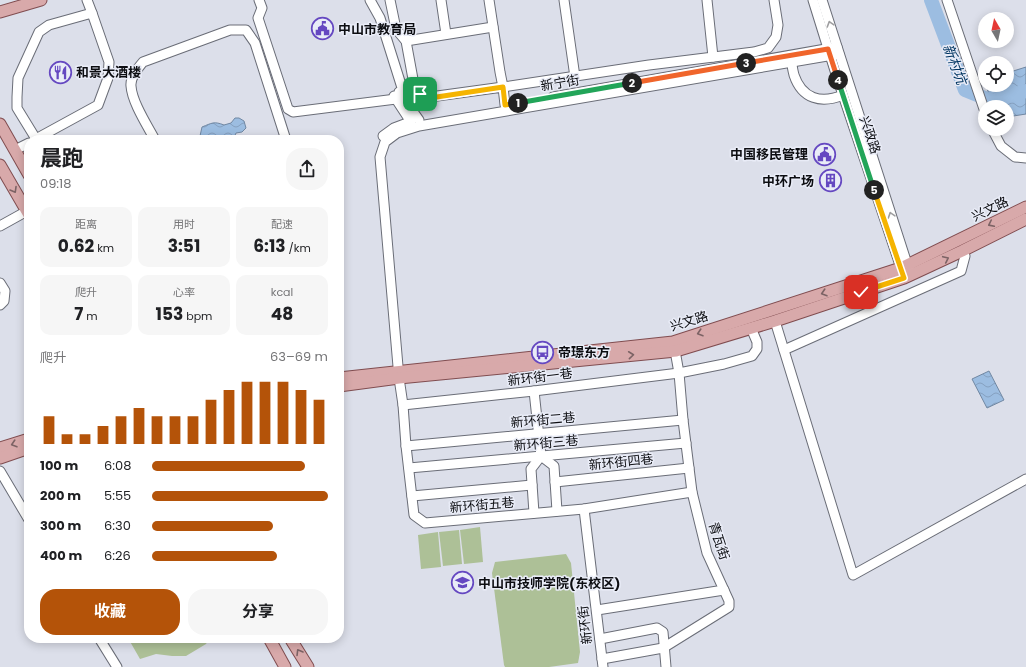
<!DOCTYPE html>
<html lang="zh">
<meta charset="utf-8">
<style>
:root{--surface:#fff;--page:#f6f6f6;--text:#202124;--muted:#757577;--accent:#b45309}
body{margin:0;font-family:Poppins,"Noto Sans SC",sans-serif;background:var(--page);color:var(--text);height:100vh;display:flex;flex-direction:column;font-size:15px;white-space:nowrap}
*{box-sizing:border-box;margin:0}
p{font-size:13px;color:var(--muted)}
.icon{flex:none;width:22px;height:22px;fill:none;stroke:currentColor;stroke-width:2;stroke-linecap:round;stroke-linejoin:round}
.map{position:relative;flex:1;overflow:hidden}
.side{position:absolute;left:24px;top:135px;width:320px;height:508px;display:flex;flex-direction:column;background:var(--surface);border-radius:16px;box-shadow:0 2px 10px #0003}
.side>*{flex:none}
.needle{width:26px;rotate:351deg}
.buttons{position:absolute;left:978px;top:12px;display:grid;gap:8px}
.buttons a{display:grid;place-items:center;width:36px;height:36px;border-radius:50%;background:var(--surface);box-shadow:0 2px 10px #0003;font-size:20px}
.pin{position:absolute;display:grid;place-items:center;width:34px;height:34px;color:#fff;margin:-17px;border-radius:8px;box-shadow:0 2px 6px #0006}
.km{position:absolute;width:20px;height:20px;margin:-10px;border-radius:50%;background:#222;color:#fff;font-size:11px;line-height:20px;text-align:center}
.round{display:grid;place-items:center;flex:none;width:42px;height:42px;border-radius:16px;background:var(--page)}
.headline{display:flex;align-items:center;justify-content:space-between;height:68px;padding:0 16px}
h1{font-size:22px;font-weight:700;line-height:30px}
.metrics{display:grid;grid-template-columns:repeat(3,1fr);gap:6px;height:68px;padding:4px 16px}
.metrics div{display:grid;align-content:center;border-radius:10px;background:var(--page);text-align:center}
.metrics b{font-size:17px;font-weight:700}
.metrics small{font-size:11px;font-weight:400}
.metrics p{font-size:11px}
.chart{height:112px;padding:8px 16px}
.chart p{display:flex;justify-content:space-between}
.chart svg{width:100%;height:72px;margin-top:4px;stroke:var(--accent);stroke-width:6}
.primary-button{display:flex;gap:8px;margin-top:auto;padding:8px 16px}
.primary-button a{flex:1;height:46px;border-radius:16px;background:var(--accent);color:#fff;font-size:16px;font-weight:700;line-height:46px;text-align:center}
.primary-button a+a{background:var(--page);color:var(--text)}
ul{padding:0 16px;list-style:none;font-size:13px}
li{display:grid;grid-template-columns:64px 48px 1fr;align-items:center;height:30px}
li i{height:10px;border-radius:5px;background:var(--accent)}
.map>svg:first-child{display:block}
.grass{fill:#adc097}
.water{fill:url(#water-waves);stroke:#7188a3}
.lines{fill:none;stroke-linecap:round;stroke-linejoin:round}
.river{stroke:#9cbde1;stroke-width:14}
.minor-casing{stroke:#6a6d77;stroke-width:11}
.major-casing{stroke:#804d50;stroke-width:13}
.minor{stroke:#fff;stroke-width:9}
.major{stroke:#d8a9aa;stroke-width:11}
.oneway{stroke:#9e9ea0}
.oneway2{stroke:#7c6365}
.split-1-casing{stroke:#fff;stroke-width:8}
.split-2-casing{stroke:#fff;stroke-width:8}
.split-3-casing{stroke:#fff;stroke-width:8}
.split-4-casing{stroke:#fff;stroke-width:8}
.split-5-casing{stroke:#fff;stroke-width:8}
.split-6-casing{stroke:#fff;stroke-width:8}
.split-1{stroke:#f5b400;stroke-width:5}
.split-2{stroke:#22a559;stroke-width:5}
.split-3{stroke:#f0652b;stroke-width:5}
.split-4{stroke:#f0652b;stroke-width:5}
.split-5{stroke:#22a559;stroke-width:5}
.split-6{stroke:#f5b400;stroke-width:5}
.labels{text-anchor:middle;dominant-baseline:central;stroke-width:3;stroke-linejoin:round;paint-order:stroke}
.poi-label{font-size:13px;font-weight:bold;fill:#0c0d11;stroke:#e9ecf7;text-anchor:start}
.street-label{font-size:13px;fill:#0c0d11;stroke:#e9ecf7}
.water-label{font-size:14px;font-style:italic;fill:#003561;stroke:#e9ecf7}
</style>
<div class="map">
<svg width="1026" height="667" viewBox="0 0 1026 667">
<defs>
<pattern id="water-waves" width="16" height="10" patternUnits="userSpaceOnUse"><rect width="16" height="10" fill="#9cbde1"/><path d="M0 5q4-4 8 0t8 0" fill="none" stroke="#85a1c0"/></pattern>
</defs>
<rect width="100%" height="100%" fill="#dcdfea"/>
<g class="grass">
<path d="M 480,527 L 483,562 L 464,564 L 460,530 Z"/>
<path d="M 459,530 L 462,564 L 443,566 L 439,532 Z"/>
<path d="M 438,532 L 441,567 L 421,569 L 418,535 Z"/>
<path d="M 566,554 L 571,563 L 580,652 L 578,663 L 549,667 L 505,667 L 504,665 L 492,573 L 495,562 Z"/>
<path d="M 128,638 L 210,638 L 206,644 L 186,656 L 172,656 L 156,654 L 140,659 Z"/>
</g>
<g class="water">
<path d="M 1026,67 L 1026,114 L 1007,117 L 1007,107 L 993,107 L 986,85 L 1007,85 L 1007,73 Z"/>
<path d="M 235,118 L 239,118 L 244,121 L 246,128 L 242,132 L 236,133 L 233,140 L 201,140 L 200,136 L 202,127 C 212,123 214,121 224,125 L 231,123 Z"/>
<path d="M 989,371 L 1004,400 L 987,408 L 972,379 Z"/>
</g>
<g class="lines">
<path class="river" d="M 931,0 L 965,90 L 992,101 L 1026,91"/>
<defs>
<g id="minor">
<path d="M 259,0 L 262,8 L 258,18 L 288,109 L 293,112 L 396,99 L 403,97 L 403,91 L 380,18 L 370,0"/>
<path d="M 390,0 L 396,29 L 406,41 L 415,90 L 420,94 L 430,97 L 503,87 L 505,105"/>
<path d="M 441,0 L 446,34"/>
<path d="M 489,0 L 500,72 L 503,87 L 649,65 L 754,52 L 768,48 L 776,37 L 778,25 L 774,0"/>
<path d="M 564,0 L 575,77"/>
<path d="M 707,0 L 713,57"/>
<path d="M 813,0 L 836,74 L 903,274"/>
<path d="M 822,0 L 909,270"/>
<path d="M 947,0 L 985,112"/>
<path d="M 406,41 L 493,27"/>
<path d="M 792,63 C 792,67 793,71 794,75 C 802,99 821,104 843,95"/>
<path d="M 399,92 L 419,120"/>
<path d="M 394,96 L 411,122"/>
<path d="M 553,97 L 837,47"/>
<path d="M 992,129 L 1001,146 L 1015,157 L 1026,158"/>
<path d="M 383,136 L 394,128 L 410,122"/>
<path d="M 36,139 L 17,108 L 17,97 L 18,78 L 39,32 L 49,25 L 92,13"/>
<path d="M 34,140 L 98,105 L 108,78 L 109,62 L 92,13 L 87,0"/>
<path d="M 155,140 C 147,125 132,102 131,86 C 130,77 138,68 143,62 L 230,30 L 246,30 L 255,43 L 286,140"/>
<path d="M 15,150 L 29,143"/>
<path d="M 0,226 L 27,211"/>
<path d="M 0,283 L 5,291 L 4,301 L 0,305"/>
<path d="M 775,321 L 853,575 L 1026,479"/>
<path d="M 784,350 L 961,271 L 965,256 L 962,251"/>
<path d="M 403,405 L 534,391 L 679,373 L 724,364 L 752,356 L 757,349 L 757,342 L 751,328"/>
<path d="M 406,446 L 683,420"/>
<path d="M 541,456 L 554,466 L 557,511"/>
<path d="M 409,468 L 686,443"/>
<path d="M 0,471 L 29,520"/>
<path d="M 555,482 L 689,468"/>
<path d="M 692,492 L 584,509 L 425,523 L 414,515 L 406,446 L 403,405 L 399,378 L 380,157 L 385,142 L 397,133 L 419,126 L 839,54"/>
<path d="M 412,496 L 532,485"/>
<path d="M 584,509 L 603,667"/>
<path d="M 534,513 L 531,469 L 541,456 L 534,391"/>
<path d="M 597,610 L 724,590"/>
<path d="M 99,638 L 117,667"/>
<path d="M 600,639 L 657,628 L 663,632 L 666,667"/>
<path d="M 602,659 L 663,648 L 729,607 L 729,601 L 707,553 L 692,492 L 683,420 L 679,373 L 674,345"/>
</g>
<g id="major">
<path d="M 0,12 L 41,0"/>
<path d="M 0,124 L 29,175"/>
<path d="M 0,165 L 29,215"/>
<path d="M 339,378 L 673,342 L 901,268 L 1026,207"/>
<path d="M 339,386 L 399,378 L 676,351 L 775,321 L 904,278 L 962,251 L 1026,219"/>
<path d="M 0,448 L 29,439"/>
<path d="M 0,458 L 29,448"/>
<path d="M 269,638 L 285,667"/>
<path d="M 290,638 L 308,667"/>
</g>
</defs>
<use href="#minor" class="minor-casing"/>
<use href="#major" class="major-casing"/>
<use href="#minor" class="minor"/>
<use href="#major" class="major"/>
</g>
<defs><path id="oneway-chevron" d="M-2-3.5L2.5 0L-2 3.5" fill="none" stroke-width="1.6" stroke-linecap="round" stroke-linejoin="round"/></defs>
<g class="oneway">
<use href="#oneway-chevron" transform="translate(830 24) rotate(-107)"/>
<use href="#oneway-chevron" transform="translate(891 215) rotate(-108)"/>
</g>
<g class="oneway2">
<use href="#oneway-chevron" transform="translate(14 190) rotate(60)"/>
<use href="#oneway-chevron" transform="translate(991 224) rotate(154)"/>
<use href="#oneway-chevron" transform="translate(946 259) rotate(-25)"/>
<use href="#oneway-chevron" transform="translate(824 293) rotate(162)"/>
<use href="#oneway-chevron" transform="translate(700 333) rotate(162)"/>
<use href="#oneway-chevron" transform="translate(631 355) rotate(-6)"/>
<use href="#oneway-chevron" transform="translate(14 444) rotate(162)"/>
<use href="#oneway-chevron" transform="translate(299 652) rotate(-121)"/>
</g>
<g class="lines">
<defs>
<path id="split-1" d="M 420,94 L 430,98 L 503,87 L 505,105 L 518,103"/>
<path id="split-2" d="M 518,103 L 632,83"/>
<path id="split-3" d="M 632,83 L 746,63"/>
<path id="split-4" d="M 746,63 L 828,49 L 838,80"/>
<path id="split-5" d="M 838,80 L 874,190"/>
<path id="split-6" d="M 861,292 L 904,278 L 874,190"/>
</defs>
<use href="#split-1" class="split-1-casing"/>
<use href="#split-2" class="split-2-casing"/>
<use href="#split-3" class="split-3-casing"/>
<use href="#split-4" class="split-4-casing"/>
<use href="#split-5" class="split-5-casing"/>
<use href="#split-6" class="split-6-casing"/>
<use href="#split-1" class="split-1"/>
<use href="#split-2" class="split-2"/>
<use href="#split-3" class="split-3"/>
<use href="#split-4" class="split-4"/>
<use href="#split-5" class="split-5"/>
<use href="#split-6" class="split-6"/>
</g>
<defs>
<symbol id="civic-ring" viewBox="-11 -11 22 22"><circle r="9.5" fill="#e9ecf7" stroke="#6548c1" stroke-width="1.5"/><path d="M-.6-6.5H3V-4.5H.6V-3L4-1V1h2V6H-6V1h2V-1L-.6-3ZM-1.2 2.5V6h2.4V2.5Z" fill="#6548c1"/></symbol>
<symbol id="restaurant-ring" viewBox="-11 -11 22 22"><circle r="9.5" fill="#e9ecf7" stroke="#6548c1" stroke-width="1.5"/><path d="M-5-6h1v4h1v-4h1v4h1v-4h1v5L-1.5 .5V6h-2V.5L-5-1ZM5-6V6H3V1.5H1.5Q1.5-4 5-6Z" fill="#6548c1"/></symbol>
<symbol id="building-ring" viewBox="-11 -11 22 22"><circle r="9.5" fill="#e9ecf7" stroke="#6548c1" stroke-width="1.5"/><path d="M-4-6H4V6H1V3H-1V6H-4ZM-2.5-4.3h1.7v1.8h-1.7ZM.8-4.3h1.7v1.8H.8ZM-2.5-1h1.7V.8h-1.7ZM.8-1h1.7V.8H.8Z" fill="#6548c1"/></symbol>
<symbol id="bus-ring" viewBox="-11 -11 22 22"><circle r="9.5" fill="#e9ecf7" stroke="#6548c1" stroke-width="1.5"/><path d="M-5-6H5V4H4V6H2V4H-2V6H-4V4H-5ZM-3.5-4V0h7V-4ZM-3.5 1.2v1.5H-2V1.2ZM2 1.2v1.5H3.5V1.2Z" fill="#6548c1"/></symbol>
<symbol id="university-ring" viewBox="-11 -11 22 22"><circle r="9.5" fill="#e9ecf7" stroke="#6548c1" stroke-width="1.5"/><path d="M0-5L7-2L0 1L-7-2ZM-4 1L0 2.5L4 1V4Q0 6-4 4Z" fill="#6548c1"/></symbol>
</defs>
<g fill-rule="evenodd">
<use href="#civic-ring" x="310" y="16" width="25" height="25"/>
<use href="#restaurant-ring" x="48" y="60" width="25" height="25"/>
<use href="#civic-ring" x="812" y="142" width="25" height="25"/>
<use href="#building-ring" x="818" y="168" width="25" height="25"/>
<use href="#bus-ring" x="530" y="340" width="25" height="25"/>
<use href="#university-ring" x="450" y="570" width="25" height="25"/>
</g>
<g class="labels">
<g class="poi-label">
<text x="338" y="29">中山市教育局</text>
<text x="76" y="72">和景大酒楼</text>
<text x="808" y="154" text-anchor="end">中国移民管理</text>
<text x="814" y="181" text-anchor="end">中环广场</text>
<text x="558" y="352">帝璟东方</text>
<text x="478" y="583">中山市技师学院(东校区)</text>
</g>
<g class="street-label">
<text transform="translate(560 83) rotate(-10)">新宁街</text>
<text transform="translate(870 135) rotate(71)">兴政路</text>
<text transform="translate(990 209) rotate(-26)">兴文路</text>
<text transform="translate(689 321) rotate(-17)">兴文路</text>
<text transform="translate(540 377) rotate(-7)">新环街一巷</text>
<text transform="translate(543 420) rotate(-5)">新环街二巷</text>
<text transform="translate(546 443) rotate(-5)">新环街三巷</text>
<text transform="translate(621 462) rotate(-6)">新环街四巷</text>
<text transform="translate(482 505) rotate(-5)">新环街五巷</text>
<text transform="translate(719 541) rotate(72)">青瓦街</text>
<text transform="translate(585 625) rotate(-97)">新环街</text>
</g>
<g class="water-label">
<text transform="translate(955 64) rotate(69)">新村坑</text>
</g>
</g>
</svg>
<div class="buttons">
<a><svg class="needle" viewBox="-14 -14 28 28"><path d="M0-13l5 13h-10z" fill="#e53935"/><path d="M0 13l5-13h-10z" fill="#757577"/></svg></a>
<a><svg class="icon" aria-label="locate" viewBox="0 0 24 24"><circle cx="12" cy="12" r="6"/><path d="M12 2v4M12 18v4M2 12h4M18 12h4"/></svg></a>
<a><svg class="icon" aria-label="layers" viewBox="0 0 24 24"><path d="M12 4l9 5-9 5-9-5zM3 14l9 5 9-5"/></svg></a>
</div>
<div class="pin" style="left:420px;top:94px;background:#1e9e55"><svg class="icon" aria-label="arrive" viewBox="0 0 24 24"><path d="M6 21V4h12l-3 4 3 4H6"/></svg></div>
<div class="pin" style="left:861px;top:292px;background:#d93025"><svg class="icon" aria-label="check" viewBox="0 0 24 24"><path d="M5 12l5 5 9-10"/></svg></div>
<b class="km" style="left:518px;top:103px">1</b>
<b class="km" style="left:632px;top:83px">2</b>
<b class="km" style="left:746px;top:63px">3</b>
<b class="km" style="left:838px;top:80px">4</b>
<b class="km" style="left:874px;top:190px">5</b>
<section class="side">
<div class="headline"><div><h1>晨跑</h1><p>09:18</p></div><a class="round"><svg class="icon" aria-label="share" viewBox="0 0 24 24"><path d="M12 15V3M7 8l5-5 5 5M5 13v7h14v-7"/></svg></a></div>
<div class="metrics">
<div><p>距离</p><b>0.62<small> km</small></b></div>
<div><p>用时</p><b>3:51</b></div>
<div><p>配速</p><b>6:13<small> /km</small></b></div>
</div>
<div class="metrics">
<div><p>爬升</p><b>7<small> m</small></b></div>
<div><p>心率</p><b>153<small> bpm</small></b></div>
<div><p>kcal</p><b>48</b></div>
</div>
<div class="chart"><p><span>爬升</span>63–69 m</p>
<svg viewBox="0 0 160 44" preserveAspectRatio="none"><path d="M5 44V27M15 44V38M25 44V38M35 44V33M45 44V27M55 44V22M65 44V27M75 44V27M85 44V27M95 44V17M105 44V11M115 44V6M125 44V6M135 44V6M145 44V11M155 44V17"/></svg>
</div>
<ul>
<li><b>100 m</b>6:08<i style="width:87%"></i></li>
<li><b>200 m</b>5:55<i style="width:100%"></i></li>
<li><b>300 m</b>6:30<i style="width:69%"></i></li>
<li><b>400 m</b>6:26<i style="width:71%"></i></li>
</ul>
<div class="primary-button"><a>收藏</a><a>分享</a></div>
</section>
</div>
